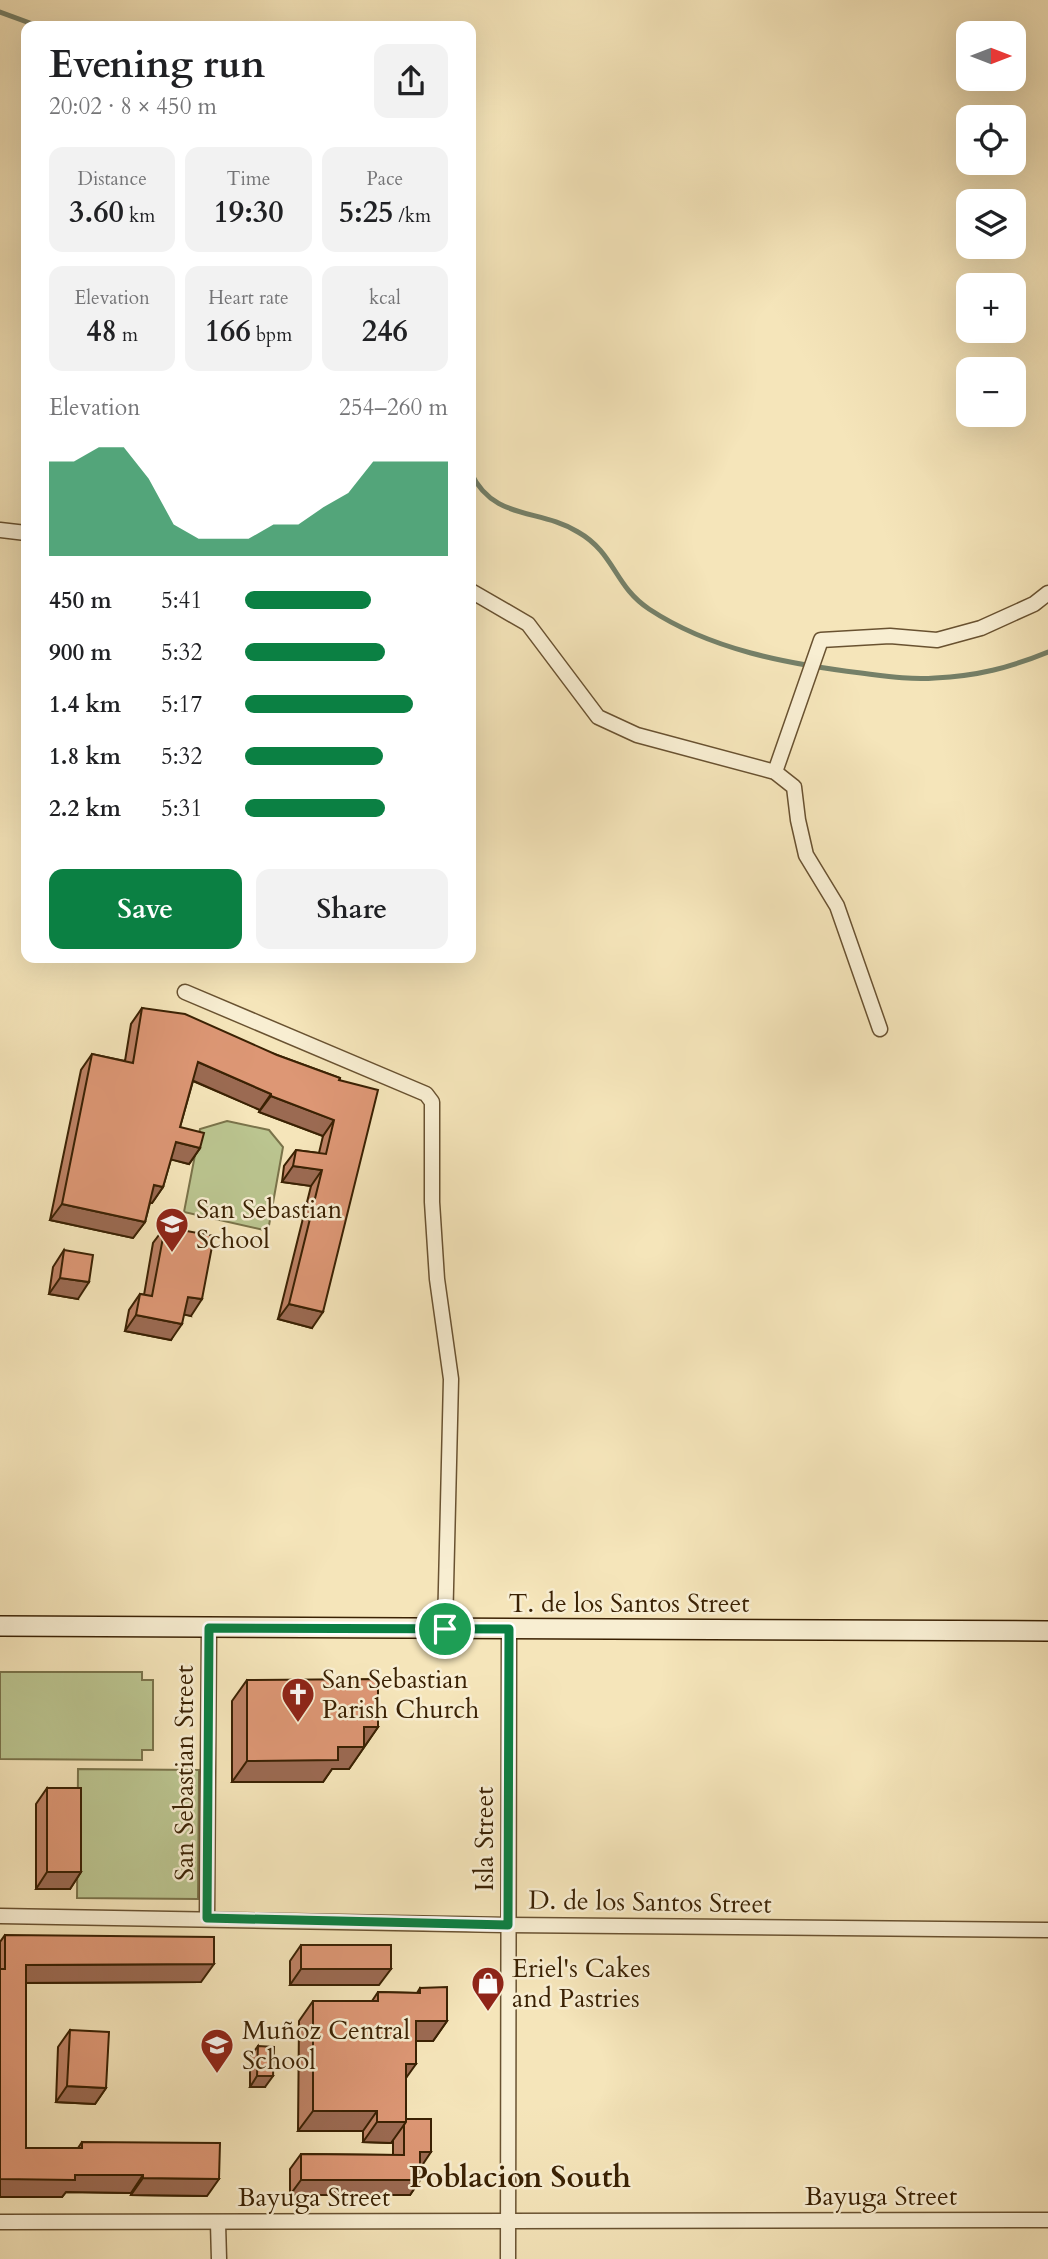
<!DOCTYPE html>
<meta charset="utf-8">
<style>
:root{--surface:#fff;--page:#f2f2f2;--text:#202124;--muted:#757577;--accent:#0b8043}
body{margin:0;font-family:Cardo,serif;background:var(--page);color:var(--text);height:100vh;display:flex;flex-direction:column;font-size:26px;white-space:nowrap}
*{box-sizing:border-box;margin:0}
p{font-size:23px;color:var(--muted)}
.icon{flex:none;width:38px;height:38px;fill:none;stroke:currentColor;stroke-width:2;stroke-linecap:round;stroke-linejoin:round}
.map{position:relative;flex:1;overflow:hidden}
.panel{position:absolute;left:21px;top:21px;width:455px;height:942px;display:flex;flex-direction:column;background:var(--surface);border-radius:14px;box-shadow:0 7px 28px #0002}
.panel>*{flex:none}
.needle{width:46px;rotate:90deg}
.controls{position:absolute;left:956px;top:21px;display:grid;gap:14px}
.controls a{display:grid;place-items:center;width:70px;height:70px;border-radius:14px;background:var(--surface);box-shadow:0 7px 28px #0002;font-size:35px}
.pin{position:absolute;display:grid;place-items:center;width:60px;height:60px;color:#fff;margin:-30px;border:4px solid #fff;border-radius:50%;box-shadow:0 2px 7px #0007}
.round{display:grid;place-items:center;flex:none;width:74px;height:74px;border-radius:14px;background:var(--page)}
.overview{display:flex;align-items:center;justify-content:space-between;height:119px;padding:0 28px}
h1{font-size:38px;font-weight:800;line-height:52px}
.metrics{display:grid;grid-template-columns:repeat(3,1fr);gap:10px;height:119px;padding:7px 28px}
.metrics div{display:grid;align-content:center;border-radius:14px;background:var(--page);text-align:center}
.metrics b{font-size:30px;font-weight:800}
.metrics small{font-size:19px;font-weight:400}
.metrics p{font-size:19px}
.chart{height:196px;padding:14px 28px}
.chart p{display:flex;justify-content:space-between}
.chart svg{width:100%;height:126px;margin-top:7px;fill:var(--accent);opacity:.7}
.cta{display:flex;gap:14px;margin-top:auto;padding:14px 28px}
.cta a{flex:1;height:80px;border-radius:14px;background:var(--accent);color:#fff;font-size:28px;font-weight:800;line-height:80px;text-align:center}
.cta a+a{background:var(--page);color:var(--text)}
ul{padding:0 28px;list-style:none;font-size:23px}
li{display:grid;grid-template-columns:112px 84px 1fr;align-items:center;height:52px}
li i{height:18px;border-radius:9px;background:var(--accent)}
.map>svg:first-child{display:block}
.green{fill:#bbc590;stroke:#7a734a;stroke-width:2}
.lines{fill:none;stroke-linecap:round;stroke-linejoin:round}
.stream{stroke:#758068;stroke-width:5}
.minor-casing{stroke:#695231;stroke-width:17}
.secondary-casing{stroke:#3a2103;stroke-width:22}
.minor{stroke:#f8eed2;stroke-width:14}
.secondary{stroke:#f8eed2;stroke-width:19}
.wall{fill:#be8265;stroke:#3a2103;stroke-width:2}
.shaded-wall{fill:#9b6a52;stroke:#3a2103;stroke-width:2}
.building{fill:#dd9775;stroke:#3a2103;stroke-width:2}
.route-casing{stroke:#fff;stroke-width:14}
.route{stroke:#0b8043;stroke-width:9}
.labels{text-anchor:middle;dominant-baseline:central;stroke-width:5;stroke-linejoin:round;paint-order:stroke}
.poi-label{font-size:26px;fill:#3a2103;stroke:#f8eed2;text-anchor:start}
.street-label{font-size:26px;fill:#3a2103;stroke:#f8eed2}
.quarter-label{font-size:30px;font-weight:bold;fill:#3a2103;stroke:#f8eed2}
</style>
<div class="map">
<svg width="1048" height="2259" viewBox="0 0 1048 2259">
<rect width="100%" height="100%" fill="#f5e5ba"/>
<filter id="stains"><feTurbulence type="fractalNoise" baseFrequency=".00286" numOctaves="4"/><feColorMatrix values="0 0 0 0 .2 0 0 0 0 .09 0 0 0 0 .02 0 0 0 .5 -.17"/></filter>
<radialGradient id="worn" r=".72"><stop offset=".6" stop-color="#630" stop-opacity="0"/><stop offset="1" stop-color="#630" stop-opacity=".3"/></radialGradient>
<g class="green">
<path d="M 227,1121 L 269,1130 L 283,1147 L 268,1231 L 184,1212 L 200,1129 Z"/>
<path d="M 0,1672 L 142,1672 L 142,1680 L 153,1680 L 153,1750 L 142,1750 L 142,1760 L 0,1759 Z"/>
<path d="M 78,1769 L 199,1770 L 198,1899 L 77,1898 Z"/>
</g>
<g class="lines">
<g class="stream">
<path d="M 0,12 L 38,26"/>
<path d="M 471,473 C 494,521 539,508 578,532 C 615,553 614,586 649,609 C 711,650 788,664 861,673 C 885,676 910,680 935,678 C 977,676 1009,668 1048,652"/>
</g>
<defs>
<g id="minor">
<path d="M 0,530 L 26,533"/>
<path d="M 471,591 L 528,624 L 598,717 L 637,735 L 775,772 L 794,787 L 798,820 L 806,855 L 837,906 L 880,1029"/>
<path d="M 775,772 L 821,640 L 890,636 L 937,640 L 981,628 L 1034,604 L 1048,593"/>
<path d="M 185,992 L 426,1094 L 432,1102 L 432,1202 L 437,1279 L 451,1379 L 445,1629"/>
<path d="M 0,1916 L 508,1925 L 1048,1930"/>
<path d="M 207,1918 L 209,1628"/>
<path d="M 0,2222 L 1048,2220"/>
<path d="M 218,2223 L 219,2259"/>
<path d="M 508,2259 L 509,1629"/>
</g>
<path id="secondary" d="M 0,1626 L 1048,1631"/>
</defs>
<use href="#minor" class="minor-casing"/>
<use href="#secondary" class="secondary-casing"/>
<use href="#minor" class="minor"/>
<use href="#secondary" class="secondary"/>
</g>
<g class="wall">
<path d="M 142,1008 L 277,1055 L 340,1078 L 312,1328 L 278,1319 L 311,1186 L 282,1182 L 284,1166 L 296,1150 L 319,1153 L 323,1136 L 259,1112 L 260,1110 L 193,1081 L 180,1127 L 200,1148 L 189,1164 L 171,1159 L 163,1187 L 152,1203 L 150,1203 L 145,1222 L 133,1238 L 50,1220 L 81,1070 L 92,1054 L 125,1061 L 131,1024 Z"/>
<path d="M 165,1227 L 191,1316 L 184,1314 L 171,1340 L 125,1331 L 129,1310 L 140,1294 L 144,1295 L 153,1243 Z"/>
<path d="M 64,1250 L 78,1299 L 49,1294 L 53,1267 Z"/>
<path d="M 247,1680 L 378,1727 L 349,1769 L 332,1769 L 323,1782 L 232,1782 L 232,1701 Z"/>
<path d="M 47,1788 L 81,1872 L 70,1889 L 36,1889 L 36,1804 Z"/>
<path d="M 5,1935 L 201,1982 L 26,1983 L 26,2148 L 78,2148 L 82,2142 L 207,2196 L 131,2195 L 131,2193 L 66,2192 L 62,2197 L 0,2197 L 0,1942 Z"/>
<path d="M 301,1945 L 379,1985 L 290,1985 L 290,1961 Z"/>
<path d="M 420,1988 L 447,2021 L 433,2041 L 416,2041 L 406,2078 L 406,2119 L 421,2167 L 420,2180 L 410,2195 L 290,2195 L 290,2169 L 301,2154 L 393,2155 L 393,2140 L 391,2143 L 363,2142 L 363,2131 L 298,2131 L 299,2021 L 313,2001 L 372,2001 L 378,1992 L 417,1993 Z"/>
<path d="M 70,2030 L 106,2088 L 95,2104 L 56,2102 L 58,2047 Z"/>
<path d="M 258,2046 L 265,2087 L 250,2087 L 250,2057 Z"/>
</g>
<g class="shaded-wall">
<path d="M 198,1062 L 271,1094 L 260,1110 L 187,1078 Z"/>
<path d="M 271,1096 L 334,1120 L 323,1136 L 259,1112 Z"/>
<path d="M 176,1142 L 200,1148 L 189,1164 L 165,1158 Z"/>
<path d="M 293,1166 L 322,1170 L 311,1186 L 282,1182 Z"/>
<path d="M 154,1185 L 163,1187 L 152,1203 L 143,1201 Z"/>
<path d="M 62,1204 L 145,1222 L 133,1238 L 50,1220 Z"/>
<path d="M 60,1278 L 89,1282 L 78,1299 L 49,1294 Z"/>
<path d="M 188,1297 L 202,1299 L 191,1316 L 176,1313 Z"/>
<path d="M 289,1304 L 323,1312 L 312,1328 L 278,1319 Z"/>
<path d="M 136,1315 L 182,1324 L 171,1340 L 125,1331 Z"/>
<path d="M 364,1727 L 378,1727 L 349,1769 L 332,1769 L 323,1782 L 232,1782 L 247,1761 L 338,1747 Z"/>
<path d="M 47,1872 L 81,1872 L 70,1889 L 36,1889 Z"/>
<path d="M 214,1964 L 201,1982 L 14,1983 L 26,1965 Z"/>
<path d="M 301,1969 L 391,1969 L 379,1985 L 290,1985 Z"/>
<path d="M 416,2021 L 447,2021 L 433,2041 L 401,2041 Z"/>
<path d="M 406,2064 L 416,2064 L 401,2085 Z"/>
<path d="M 257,2076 L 273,2076 L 265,2087 L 250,2087 Z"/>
<path d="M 67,2086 L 106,2088 L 95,2104 L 56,2102 Z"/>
<path d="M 313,2111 L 377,2111 L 363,2131 L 298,2131 Z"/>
<path d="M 377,2122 L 406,2122 L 391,2143 L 363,2142 Z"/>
<path d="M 420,2152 L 431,2152 L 421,2167 L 410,2167 Z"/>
<path d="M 75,2175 L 143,2175 L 131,2193 L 66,2192 L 62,2197 L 0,2197 L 0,2179 Z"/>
<path d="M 143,2178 L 219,2179 L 207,2196 L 131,2195 Z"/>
<path d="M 301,2180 L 420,2180 L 410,2195 L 290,2195 Z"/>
</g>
<g class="building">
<path d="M 142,1008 L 185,1014 L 277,1055 L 340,1078 L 339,1080 L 378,1090 L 323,1312 L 289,1304 L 322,1170 L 293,1166 L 296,1150 L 326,1154 L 334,1120 L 271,1096 L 271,1094 L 198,1062 L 180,1127 L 204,1133 L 200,1148 L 176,1142 L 163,1187 L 154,1185 L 145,1222 L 62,1204 L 92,1054 L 133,1063 Z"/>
<path d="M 165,1227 L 214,1236 L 202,1299 L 188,1297 L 182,1324 L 136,1315 L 140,1294 L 152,1296 Z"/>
<path d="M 64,1250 L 93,1255 L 89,1282 L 60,1278 Z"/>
<path d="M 378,1679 L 378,1727 L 364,1727 L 364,1747 L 338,1747 L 338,1760 L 247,1761 L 247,1680 Z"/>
<rect x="47" y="1788" width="34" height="84"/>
<path d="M 5,1935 L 214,1937 L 214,1964 L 26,1965 L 26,2148 L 82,2148 L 82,2142 L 220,2143 L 219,2179 L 143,2178 L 143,2175 L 75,2175 L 75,2180 L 0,2179 L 0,1969 L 5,1969 Z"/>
<rect x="301" y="1945" width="90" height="24"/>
<path d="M 447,1987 L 447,2021 L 416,2021 L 416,2064 L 406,2064 L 406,2122 L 377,2122 L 377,2111 L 313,2111 L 313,2001 L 378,2001 L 378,1992 L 420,1993 L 420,1988 Z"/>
<path d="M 70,2030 L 109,2032 L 106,2088 L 67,2086 Z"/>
<path d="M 258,2046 L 274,2047 L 273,2076 L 257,2076 Z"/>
<path d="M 406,2119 L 431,2119 L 431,2152 L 420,2152 L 420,2180 L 301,2180 L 301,2154 L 404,2155 L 404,2125 L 406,2122 Z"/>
</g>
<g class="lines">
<defs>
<path id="route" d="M 209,1628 L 509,1629 L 508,1925 L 207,1918 Z"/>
</defs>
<use href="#route" class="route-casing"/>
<use href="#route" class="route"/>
</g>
<defs>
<symbol id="school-pin" viewBox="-11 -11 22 30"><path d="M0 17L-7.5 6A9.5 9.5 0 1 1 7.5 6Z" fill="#8f2418" stroke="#f8eed2"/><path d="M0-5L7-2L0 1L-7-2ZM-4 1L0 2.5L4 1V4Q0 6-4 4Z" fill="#fff"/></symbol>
<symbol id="church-pin" viewBox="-11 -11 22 30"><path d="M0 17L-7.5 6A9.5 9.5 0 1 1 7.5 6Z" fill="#8f2418" stroke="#f8eed2"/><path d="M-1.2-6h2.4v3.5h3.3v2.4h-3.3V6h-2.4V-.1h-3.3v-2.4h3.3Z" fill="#fff"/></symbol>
<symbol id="shop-pin" viewBox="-11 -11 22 30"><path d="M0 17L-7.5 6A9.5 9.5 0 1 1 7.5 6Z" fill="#8f2418" stroke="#f8eed2"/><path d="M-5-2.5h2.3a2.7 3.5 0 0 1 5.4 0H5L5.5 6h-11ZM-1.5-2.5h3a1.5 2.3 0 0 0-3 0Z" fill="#fff"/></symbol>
</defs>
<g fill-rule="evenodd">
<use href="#school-pin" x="153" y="1205" width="38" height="52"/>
<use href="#church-pin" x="279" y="1675" width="38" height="52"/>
<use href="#shop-pin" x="469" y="1964" width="38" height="52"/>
<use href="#school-pin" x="198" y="2026" width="38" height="52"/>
</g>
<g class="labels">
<g class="poi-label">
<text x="196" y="1209">San Sebastian<tspan x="196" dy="30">School</tspan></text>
<text x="322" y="1679">San Sebastian<tspan x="322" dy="30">Parish Church</tspan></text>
<text x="512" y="1968">Eriel's Cakes<tspan x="512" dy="30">and Pastries</tspan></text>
<text x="242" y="2030">Muñoz Central<tspan x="242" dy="30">School</tspan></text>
</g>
<g class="street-label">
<text x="629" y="1603">T. de los Santos Street</text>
<text transform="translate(184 1773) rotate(-90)">San Sebastian Street</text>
<text transform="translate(484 1839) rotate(-90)">Isla Street</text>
<text transform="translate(650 1902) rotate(1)">D. de los Santos Street</text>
<text x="881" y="2196">Bayuga Street</text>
<text x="314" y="2197">Bayuga Street</text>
</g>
<g class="quarter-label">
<text x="520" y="2177">Poblacion South</text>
</g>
</g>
<rect width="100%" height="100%" filter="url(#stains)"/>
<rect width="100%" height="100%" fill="url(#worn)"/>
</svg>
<div class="controls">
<a><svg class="needle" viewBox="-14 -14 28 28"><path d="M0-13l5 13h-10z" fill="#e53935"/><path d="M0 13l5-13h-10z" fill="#757577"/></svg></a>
<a><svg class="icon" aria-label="locate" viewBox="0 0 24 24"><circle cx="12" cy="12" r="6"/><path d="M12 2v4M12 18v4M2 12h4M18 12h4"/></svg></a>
<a><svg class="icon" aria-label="layers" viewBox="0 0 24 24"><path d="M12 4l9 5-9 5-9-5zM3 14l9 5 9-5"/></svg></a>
<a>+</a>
<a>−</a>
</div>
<div class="pin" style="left:445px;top:1629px;background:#1e9e55"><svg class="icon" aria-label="arrive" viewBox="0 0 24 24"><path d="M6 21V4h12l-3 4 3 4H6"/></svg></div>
<section class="panel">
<div class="overview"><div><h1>Evening run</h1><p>20:02 · 8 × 450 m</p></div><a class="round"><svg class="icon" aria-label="share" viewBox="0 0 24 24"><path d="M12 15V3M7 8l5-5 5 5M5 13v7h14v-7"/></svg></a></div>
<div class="metrics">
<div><p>Distance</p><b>3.60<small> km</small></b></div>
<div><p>Time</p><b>19:30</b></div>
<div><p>Pace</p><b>5:25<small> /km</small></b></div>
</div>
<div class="metrics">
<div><p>Elevation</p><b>48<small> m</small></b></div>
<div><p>Heart rate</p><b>166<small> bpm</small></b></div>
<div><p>kcal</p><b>246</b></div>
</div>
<div class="chart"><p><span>Elevation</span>254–260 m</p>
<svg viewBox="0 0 160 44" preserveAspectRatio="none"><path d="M0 44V11L10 11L20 6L30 6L40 17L50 33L60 38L70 38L80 38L90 33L100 33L110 27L120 22L130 11L140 11L150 11L160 11V44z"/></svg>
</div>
<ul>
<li><b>450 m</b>5:41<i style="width:62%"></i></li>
<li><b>900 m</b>5:32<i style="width:69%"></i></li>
<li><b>1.4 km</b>5:17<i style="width:83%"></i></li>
<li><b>1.8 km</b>5:32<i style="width:68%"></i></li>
<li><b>2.2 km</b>5:31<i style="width:69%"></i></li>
</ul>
<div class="cta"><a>Save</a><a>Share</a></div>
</section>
</div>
